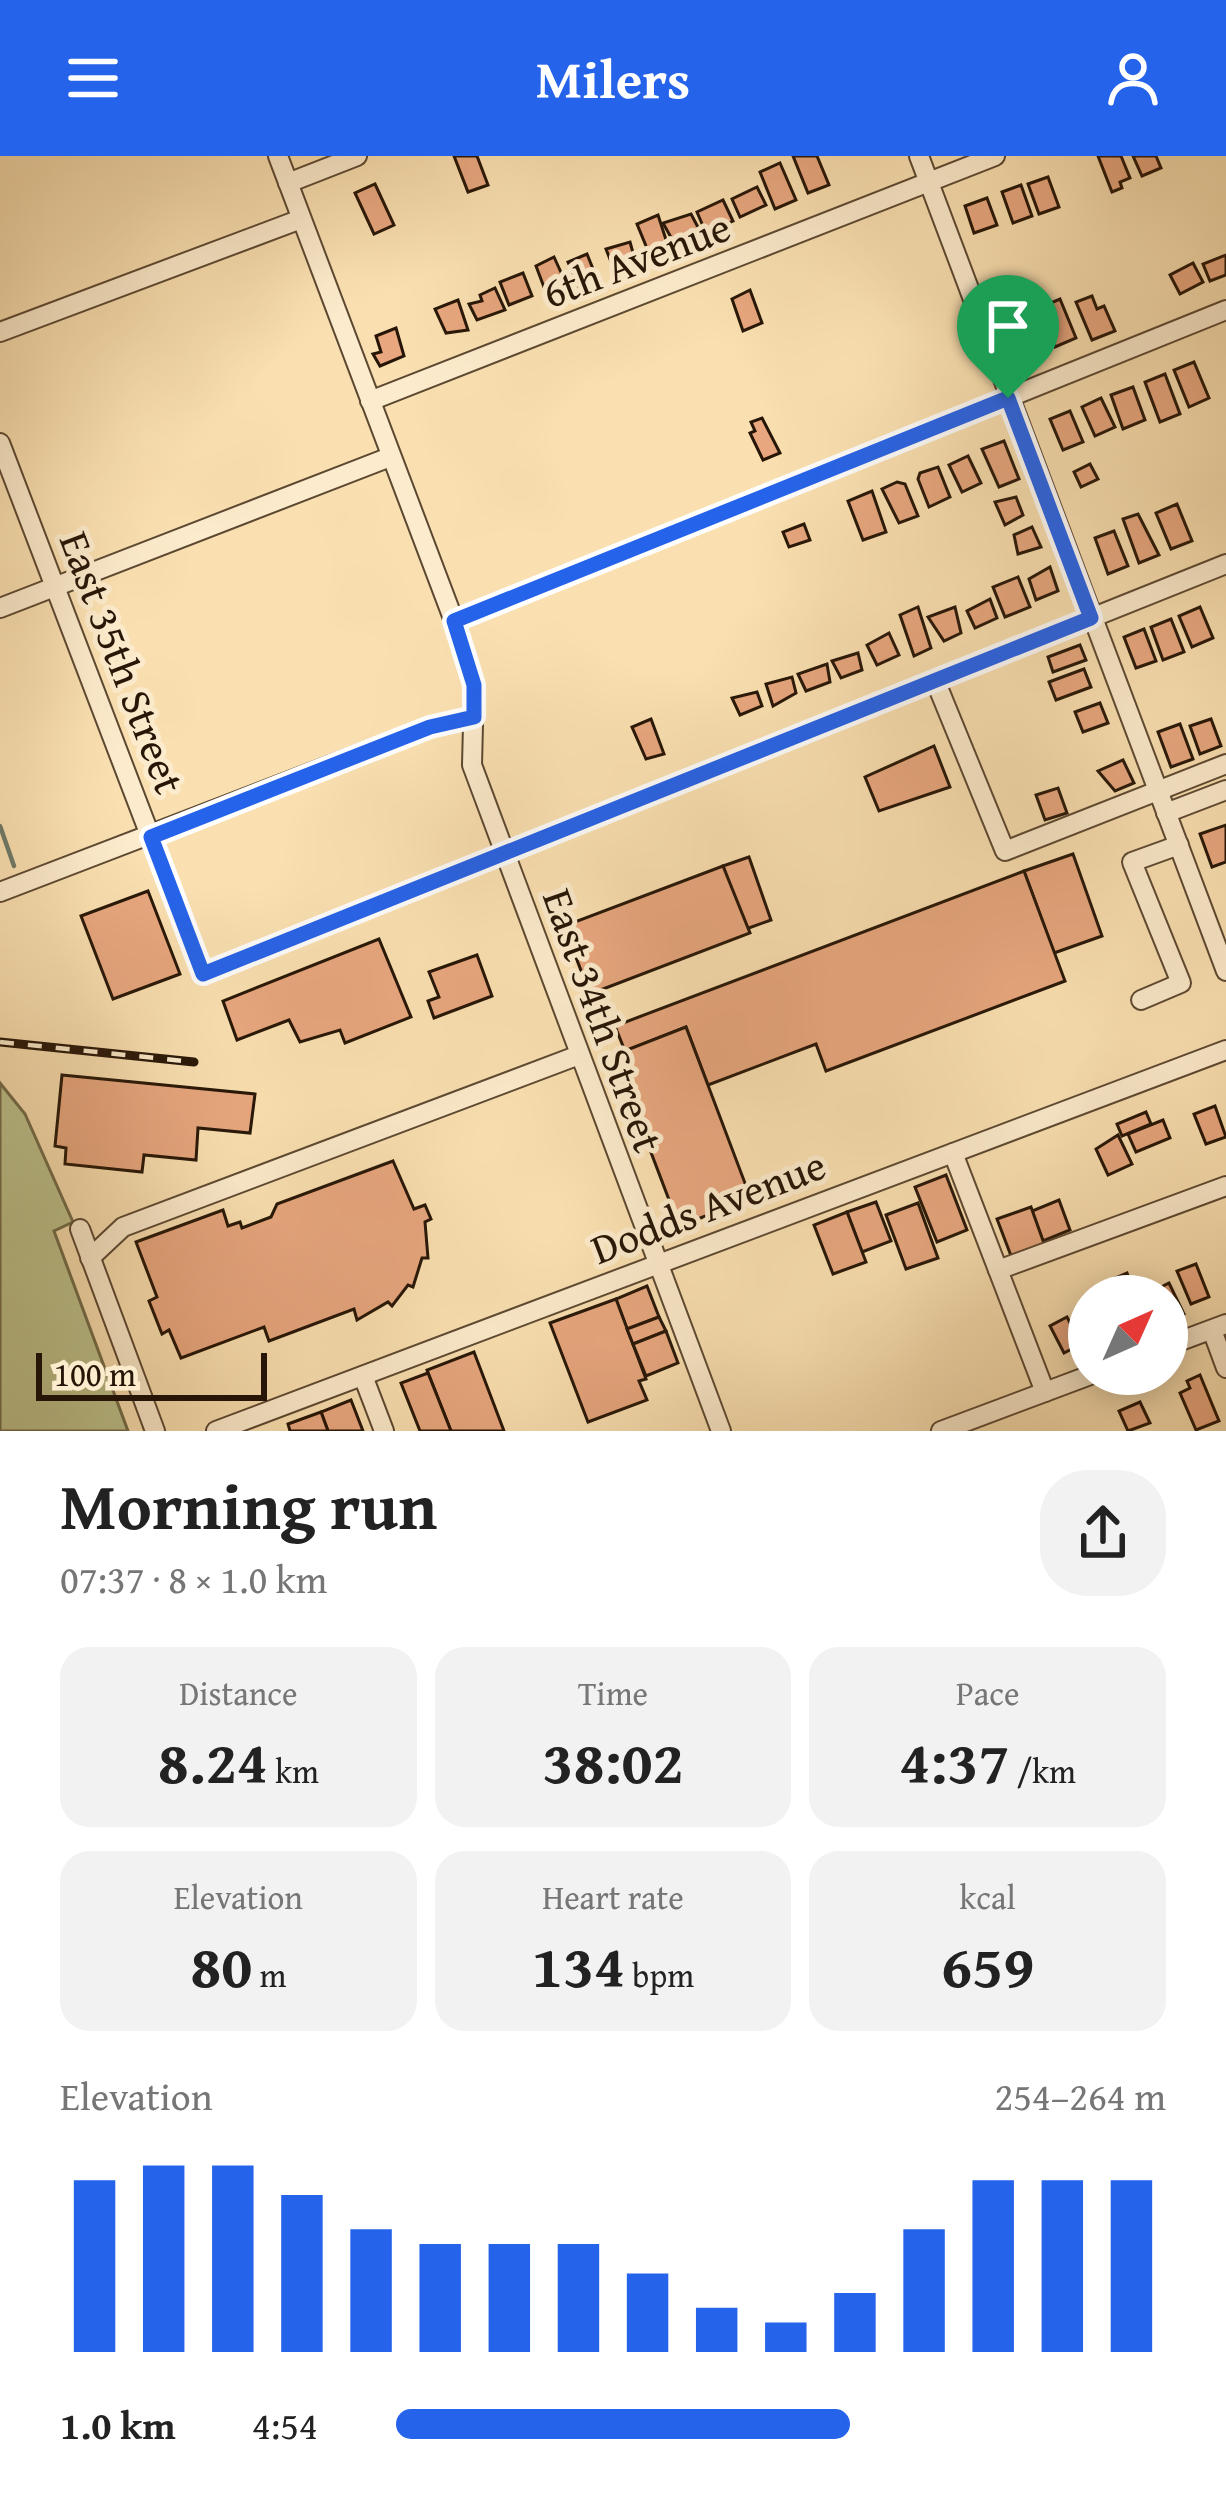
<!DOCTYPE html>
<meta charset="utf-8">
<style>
:root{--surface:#fff;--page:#f2f2f2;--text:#222;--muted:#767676;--accent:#2563eb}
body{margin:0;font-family:"Gentium Book Plus",serif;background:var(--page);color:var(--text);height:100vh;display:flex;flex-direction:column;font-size:45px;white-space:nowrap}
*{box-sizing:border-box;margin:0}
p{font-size:39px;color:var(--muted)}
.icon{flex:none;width:66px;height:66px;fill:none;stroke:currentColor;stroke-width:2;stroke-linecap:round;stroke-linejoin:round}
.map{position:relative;height:1275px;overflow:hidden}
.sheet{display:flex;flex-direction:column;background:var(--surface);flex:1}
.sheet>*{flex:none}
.needle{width:78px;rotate:45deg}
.fabs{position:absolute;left:1068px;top:1119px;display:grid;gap:24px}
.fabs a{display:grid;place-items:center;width:120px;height:120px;border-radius:50%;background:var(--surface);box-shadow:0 6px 30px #0003;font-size:60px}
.scale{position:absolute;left:36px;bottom:30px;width:231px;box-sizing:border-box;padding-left:12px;border:6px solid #271607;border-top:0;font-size:33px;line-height:42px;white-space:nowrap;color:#271607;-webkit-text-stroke:9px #fcebcc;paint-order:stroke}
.pin{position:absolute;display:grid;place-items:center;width:102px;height:102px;color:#fff;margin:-123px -51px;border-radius:50% 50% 50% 0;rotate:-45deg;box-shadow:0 0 12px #0007}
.pin .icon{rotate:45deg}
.round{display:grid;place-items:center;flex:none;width:126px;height:126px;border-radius:48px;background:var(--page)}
.head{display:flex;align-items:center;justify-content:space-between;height:204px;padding:0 60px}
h1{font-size:66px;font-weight:700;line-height:90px}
.metrics{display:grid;grid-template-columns:repeat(3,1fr);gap:18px;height:204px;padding:12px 60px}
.metrics div{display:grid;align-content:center;border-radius:30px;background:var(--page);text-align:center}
.metrics b{font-size:60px;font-weight:700}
.metrics small{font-size:33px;font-weight:400}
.metrics p{font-size:33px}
.chart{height:336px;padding:24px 60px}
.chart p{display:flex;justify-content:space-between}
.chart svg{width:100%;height:216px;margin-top:12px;stroke:var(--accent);stroke-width:6}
ul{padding:0 60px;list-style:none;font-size:39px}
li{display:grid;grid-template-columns:192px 144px 1fr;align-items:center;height:90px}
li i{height:30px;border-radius:15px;background:var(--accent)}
header{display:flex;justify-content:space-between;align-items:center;height:156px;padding:0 60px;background:var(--accent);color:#fff;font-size:54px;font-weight:700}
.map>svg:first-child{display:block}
.green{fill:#bcc28d;stroke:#726c4a;stroke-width:3}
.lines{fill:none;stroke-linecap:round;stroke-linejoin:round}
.stream{stroke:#6e7a69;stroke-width:4.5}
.building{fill:#e8a77f;stroke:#271607;stroke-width:3}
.minor-casing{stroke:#5c4832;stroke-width:22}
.minor{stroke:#fcebcc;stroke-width:18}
.rail-casing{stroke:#271607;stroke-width:9}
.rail{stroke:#fcebcc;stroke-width:4.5;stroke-dasharray:14;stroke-linecap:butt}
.route-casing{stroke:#fff;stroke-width:24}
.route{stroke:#2563eb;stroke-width:15}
.labels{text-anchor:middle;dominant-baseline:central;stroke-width:10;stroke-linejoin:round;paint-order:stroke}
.street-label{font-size:42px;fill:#271607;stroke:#fcebcc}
</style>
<header><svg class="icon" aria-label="menu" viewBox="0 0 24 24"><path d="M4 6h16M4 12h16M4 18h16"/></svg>Milers<svg class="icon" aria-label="person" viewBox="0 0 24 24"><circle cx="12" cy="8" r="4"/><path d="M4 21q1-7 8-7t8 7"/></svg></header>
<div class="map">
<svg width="1226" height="1275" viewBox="0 0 1226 1275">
<rect width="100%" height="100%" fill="#fae0b1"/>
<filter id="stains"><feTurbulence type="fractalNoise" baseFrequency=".00167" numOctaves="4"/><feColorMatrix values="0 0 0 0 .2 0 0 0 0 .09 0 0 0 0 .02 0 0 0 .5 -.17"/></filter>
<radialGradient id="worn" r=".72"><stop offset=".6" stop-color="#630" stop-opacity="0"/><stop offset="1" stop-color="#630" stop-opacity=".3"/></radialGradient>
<path class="green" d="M 0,927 L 25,958 L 73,1066 L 54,1075 L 128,1275 L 0,1275 Z"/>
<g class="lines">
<path class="stream" d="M 0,670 L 14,710"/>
</g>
<g class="building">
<path d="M 454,0 L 477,0 L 488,29 L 468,36 Z"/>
<path d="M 793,0 L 817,0 L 829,29 L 808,37 Z"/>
<path d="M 1098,0 L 1121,0 L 1130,22 L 1120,26 L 1122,32 L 1112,36 Z"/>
<path d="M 1133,0 L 1156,0 L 1161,12 L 1142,20 Z"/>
<path d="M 780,7 L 796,44 L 775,53 L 760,16 Z"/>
<path d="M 1048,21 L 1059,51 L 1039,58 L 1028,28 Z"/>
<path d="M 375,28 L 394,69 L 374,78 L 355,37 Z"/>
<path d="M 1021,29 L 1032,60 L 1013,67 L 1002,36 Z"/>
<path d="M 757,31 L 766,49 L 740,61 L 732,43 Z"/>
<path d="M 987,42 L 997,69 L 974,77 L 965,50 Z"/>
<path d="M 723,44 L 733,65 L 706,77 L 697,56 Z"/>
<path d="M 691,58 L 700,75 L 673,85 L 663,67 Z"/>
<path d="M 658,59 L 669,93 L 651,102 L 637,68 Z"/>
<path d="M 630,86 L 635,104 L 613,111 L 606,93 Z"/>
<path d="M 587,98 L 597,123 L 579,131 L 568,106 Z"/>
<path d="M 1226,99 L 1226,119 L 1210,125 L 1203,108 Z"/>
<path d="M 554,101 L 569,134 L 547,139 L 536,110 Z"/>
<path d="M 1193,107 L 1203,126 L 1180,138 L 1170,119 Z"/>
<path d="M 523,117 L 532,140 L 509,149 L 500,126 Z"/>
<path d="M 495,132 L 505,154 L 477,164 L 469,148 L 482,145 L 480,139 Z"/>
<path d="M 750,134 L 762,167 L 743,175 L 732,143 Z"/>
<path d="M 1092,140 L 1097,153 L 1104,150 L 1115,175 L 1092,184 L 1076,146 Z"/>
<path d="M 1060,143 L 1076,182 L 1055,191 L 1039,152 Z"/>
<path d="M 458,144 L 468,174 L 446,177 L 435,153 Z"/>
<path d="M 1031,161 L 1045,195 L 1022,204 L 1010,175 Z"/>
<path d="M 396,172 L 404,200 L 380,210 L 373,198 L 381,196 L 376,180 Z"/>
<path d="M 1194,206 L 1209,242 L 1189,251 L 1174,214 Z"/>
<path d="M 1165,218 L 1180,258 L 1160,266 L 1145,226 Z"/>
<path d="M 1133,231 L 1145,264 L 1123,273 L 1111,239 Z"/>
<path d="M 1101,242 L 1115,271 L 1095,280 L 1082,251 Z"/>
<path d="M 1070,255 L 1083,286 L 1063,294 L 1050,263 Z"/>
<path d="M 762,262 L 780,297 L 763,304 L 750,277 L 755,275 L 751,266 Z"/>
<path d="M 1004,285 L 1019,323 L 999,331 L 982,293 Z"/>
<path d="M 968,300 L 981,327 L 962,336 L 949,309 Z"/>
<path d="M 1090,308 L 1098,323 L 1081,331 L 1074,316 Z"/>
<path d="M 938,311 L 950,341 L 929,351 L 918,323 L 920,317 Z"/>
<path d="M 897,326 L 905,328 L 918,360 L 899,367 L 882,333 Z"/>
<path d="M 872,335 L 886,376 L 863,384 L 848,345 Z"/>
<path d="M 1016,341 L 1023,359 L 1005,369 L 995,346 Z"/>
<path d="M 1177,348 L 1192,385 L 1171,393 L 1156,357 Z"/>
<path d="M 1138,358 L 1159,399 L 1139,407 L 1123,363 Z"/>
<path d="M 804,368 L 810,384 L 789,391 L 783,376 Z"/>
<path d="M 1032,371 L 1041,391 L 1018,398 L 1014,379 Z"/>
<path d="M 1114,375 L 1128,410 L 1108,418 L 1095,382 Z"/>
<path d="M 1050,411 L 1058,435 L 1036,444 L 1029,423 Z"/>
<path d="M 1018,421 L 1030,451 L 1005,461 L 993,431 Z"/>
<path d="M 990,443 L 997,462 L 975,472 L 967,455 Z"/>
<path d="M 918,451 L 931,492 L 914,500 L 900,459 Z"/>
<path d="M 955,451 L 961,477 L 944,485 L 928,461 Z"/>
<path d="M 1200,451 L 1213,482 L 1192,491 L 1179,460 Z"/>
<path d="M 1171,463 L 1184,496 L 1163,504 L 1151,471 Z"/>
<path d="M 1144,473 L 1156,505 L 1136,512 L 1124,481 Z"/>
<path d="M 889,477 L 899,499 L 877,509 L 867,489 Z"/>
<path d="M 1080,489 L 1086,504 L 1053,516 L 1048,501 Z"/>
<path d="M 858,497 L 862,514 L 841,522 L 832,505 Z"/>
<path d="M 827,508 L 830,526 L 806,535 L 798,518 Z"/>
<path d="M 1084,513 L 1091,531 L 1056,544 L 1049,526 Z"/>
<path d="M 792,521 L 796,537 L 773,550 L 766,528 Z"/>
<path d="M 757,536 L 762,550 L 740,559 L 732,542 Z"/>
<path d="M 1100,547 L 1108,567 L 1083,576 L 1075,556 Z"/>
<path d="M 651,563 L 664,598 L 646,603 L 632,571 Z"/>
<path d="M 1211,563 L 1221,590 L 1200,598 L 1190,570 Z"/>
<path d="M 1180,568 L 1193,603 L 1171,611 L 1158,576 Z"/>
<path d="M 934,590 L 950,631 L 879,655 L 865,621 Z"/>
<path d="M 1123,604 L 1134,627 L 1115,635 L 1098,615 Z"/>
<path d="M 1058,632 L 1067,657 L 1045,664 L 1036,639 Z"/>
<path d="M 1226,669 L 1226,706 L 1212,711 L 1200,678 Z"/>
<path d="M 1073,698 L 1102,780 L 1054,797 L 1024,715 Z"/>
<path d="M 749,701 L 771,764 L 746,773 L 723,710 Z"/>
<path d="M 723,710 L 750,777 L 590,838 L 564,770 Z"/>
<path d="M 1024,715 L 1065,825 L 826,915 L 816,888 L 708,929 L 686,871 L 625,895 L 615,870 Z"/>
<path d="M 148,735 L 180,818 L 113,843 L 81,760 Z"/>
<path d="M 379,783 L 411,861 L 345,887 L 340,874 L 300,886 L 289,864 L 237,884 L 223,845 Z"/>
<path d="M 477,799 L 492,840 L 434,862 L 428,845 L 439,841 L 429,816 Z"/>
<path d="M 686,871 L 751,1043 L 679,1070 L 614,899 Z"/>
<path d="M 62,919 L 255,938 L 250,977 L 198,972 L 196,1004 L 144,999 L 142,1016 L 65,1008 L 66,992 L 55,990 Z"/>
<path d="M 1215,950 L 1226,981 L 1206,988 L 1194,958 Z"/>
<path d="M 1146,956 L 1151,968 L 1122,980 L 1117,968 Z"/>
<path d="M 1163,964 L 1170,982 L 1136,996 L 1128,978 Z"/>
<path d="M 1118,979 L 1132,1008 L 1108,1019 L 1096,993 Z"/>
<path d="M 393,1005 L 414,1053 L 425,1049 L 431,1063 L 425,1066 L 428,1102 L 422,1102 L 413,1131 L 408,1129 L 392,1150 L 388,1146 L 357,1164 L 354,1153 L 269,1185 L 264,1171 L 181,1202 L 169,1174 L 162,1178 L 149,1145 L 157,1141 L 136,1086 L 223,1054 L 228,1070 L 240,1066 L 242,1072 L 271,1061 L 277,1048 Z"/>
<path d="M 946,1019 L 967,1074 L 937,1086 L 915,1031 Z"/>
<path d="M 1059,1044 L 1070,1074 L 1043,1085 L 1032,1055 Z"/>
<path d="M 876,1046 L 891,1085 L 862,1096 L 847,1056 Z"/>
<path d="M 918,1047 L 938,1102 L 906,1113 L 886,1059 Z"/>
<path d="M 1031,1051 L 1046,1093 L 1013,1105 L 997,1063 Z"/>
<path d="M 847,1056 L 866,1106 L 833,1118 L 814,1069 Z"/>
<path d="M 1196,1108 L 1209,1141 L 1191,1148 L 1177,1115 Z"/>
<path d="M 1127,1117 L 1136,1140 L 1111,1140 L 1106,1126 Z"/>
<path d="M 1149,1127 L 1153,1135 L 1169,1127 L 1184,1158 L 1167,1166 L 1167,1140 L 1146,1140 L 1141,1131 Z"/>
<path d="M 647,1130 L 659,1161 L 627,1173 L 616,1143 Z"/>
<path d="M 616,1143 L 646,1223 L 639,1225 L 647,1244 L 588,1266 L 550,1167 Z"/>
<path d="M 659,1161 L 666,1175 L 633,1188 L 627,1173 Z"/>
<path d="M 1067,1161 L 1081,1188 L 1064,1197 L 1050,1170 Z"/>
<path d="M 666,1175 L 678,1207 L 646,1220 L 633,1188 Z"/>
<path d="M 474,1196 L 504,1275 L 451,1275 L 427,1214 Z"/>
<path d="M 428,1217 L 451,1275 L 420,1275 L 401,1227 Z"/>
<path d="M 1200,1219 L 1219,1265 L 1196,1274 L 1180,1237 L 1190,1232 L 1187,1225 Z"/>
<path d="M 351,1244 L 363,1275 L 328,1275 L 321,1256 Z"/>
<path d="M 1140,1246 L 1150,1267 L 1128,1275 L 1119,1255 Z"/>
<path d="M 321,1256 L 328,1275 L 290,1275 L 288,1268 Z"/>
</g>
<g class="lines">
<defs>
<g id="minor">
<path d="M 278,0 L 454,465 L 474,529 L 472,609 L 721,1275"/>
<path d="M 919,0 L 1226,815"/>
<path d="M 288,27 L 357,0"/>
<path d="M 0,176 L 301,63"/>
<path d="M 370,245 L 995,0"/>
<path d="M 0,287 L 203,818 L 1226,408"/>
<path d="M 0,452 L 390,301"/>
<path d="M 454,465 L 1226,154"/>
<path d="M 935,524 L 1005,695 L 1226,608"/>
<path d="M 1166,657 L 1226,634"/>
<path d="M 0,736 L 430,571 L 474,561"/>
<path d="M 1141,844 L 1181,827 L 1132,706 L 1179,689"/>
<path d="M 953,997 L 1045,1236"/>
<path d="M 80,1073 L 155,1275"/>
<path d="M 90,1102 L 123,1071 L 579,899"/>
<path d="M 998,1114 L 1226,1030"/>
<path d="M 1212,1174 L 1226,1212"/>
<path d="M 1167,1190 L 1226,1168"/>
<path d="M 363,1220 L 384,1275"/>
<path d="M 216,1275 L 1226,894"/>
<path d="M 941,1275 L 1093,1218"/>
</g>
</defs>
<use href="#minor" class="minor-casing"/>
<use href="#minor" class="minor"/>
<defs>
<path id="rail" d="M 0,886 L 194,906"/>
</defs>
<use href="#rail" class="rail-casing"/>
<use href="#rail" class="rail"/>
</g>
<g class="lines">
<defs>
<path id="route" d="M 1008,242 L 1091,462 L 203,818 L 151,681 L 430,571 L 474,561 L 474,529 L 454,465 Z"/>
</defs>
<use href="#route" class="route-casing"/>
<use href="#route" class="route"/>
</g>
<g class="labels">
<g class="street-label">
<text transform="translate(636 103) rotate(-21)">6th Avenue</text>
<text transform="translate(123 506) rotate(69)">East 35th Street</text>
<text transform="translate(604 864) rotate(70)">East 34th Street</text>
<text transform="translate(708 1050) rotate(-21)">Dodds Avenue</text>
</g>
</g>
<rect width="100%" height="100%" filter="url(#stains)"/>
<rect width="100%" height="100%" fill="url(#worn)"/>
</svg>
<div class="fabs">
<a><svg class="needle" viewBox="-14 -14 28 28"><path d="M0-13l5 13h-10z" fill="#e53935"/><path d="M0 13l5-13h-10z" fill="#767676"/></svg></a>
</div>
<div class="scale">100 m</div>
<div class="pin" style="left:1008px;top:242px;background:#1e9e55"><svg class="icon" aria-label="arrive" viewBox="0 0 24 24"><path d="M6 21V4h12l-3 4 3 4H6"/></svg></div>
</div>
<section class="sheet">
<div class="head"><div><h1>Morning run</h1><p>07:37 · 8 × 1.0 km</p></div><a class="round"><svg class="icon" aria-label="share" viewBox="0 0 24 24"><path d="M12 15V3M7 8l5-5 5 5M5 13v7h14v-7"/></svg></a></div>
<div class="metrics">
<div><p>Distance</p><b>8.24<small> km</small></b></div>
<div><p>Time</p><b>38:02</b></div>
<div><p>Pace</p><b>4:37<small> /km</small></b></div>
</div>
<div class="metrics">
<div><p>Elevation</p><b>80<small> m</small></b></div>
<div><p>Heart rate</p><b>134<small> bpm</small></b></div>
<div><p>kcal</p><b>659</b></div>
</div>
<div class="chart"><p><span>Elevation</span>254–264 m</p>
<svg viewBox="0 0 160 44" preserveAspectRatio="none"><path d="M5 44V9M15 44V6M25 44V6M35 44V12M45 44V19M55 44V22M65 44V22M75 44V22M85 44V28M95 44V35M105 44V38M115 44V32M125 44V19M135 44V9M145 44V9M155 44V9"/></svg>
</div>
<ul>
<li><b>1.0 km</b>4:54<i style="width:59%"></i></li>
</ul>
</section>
